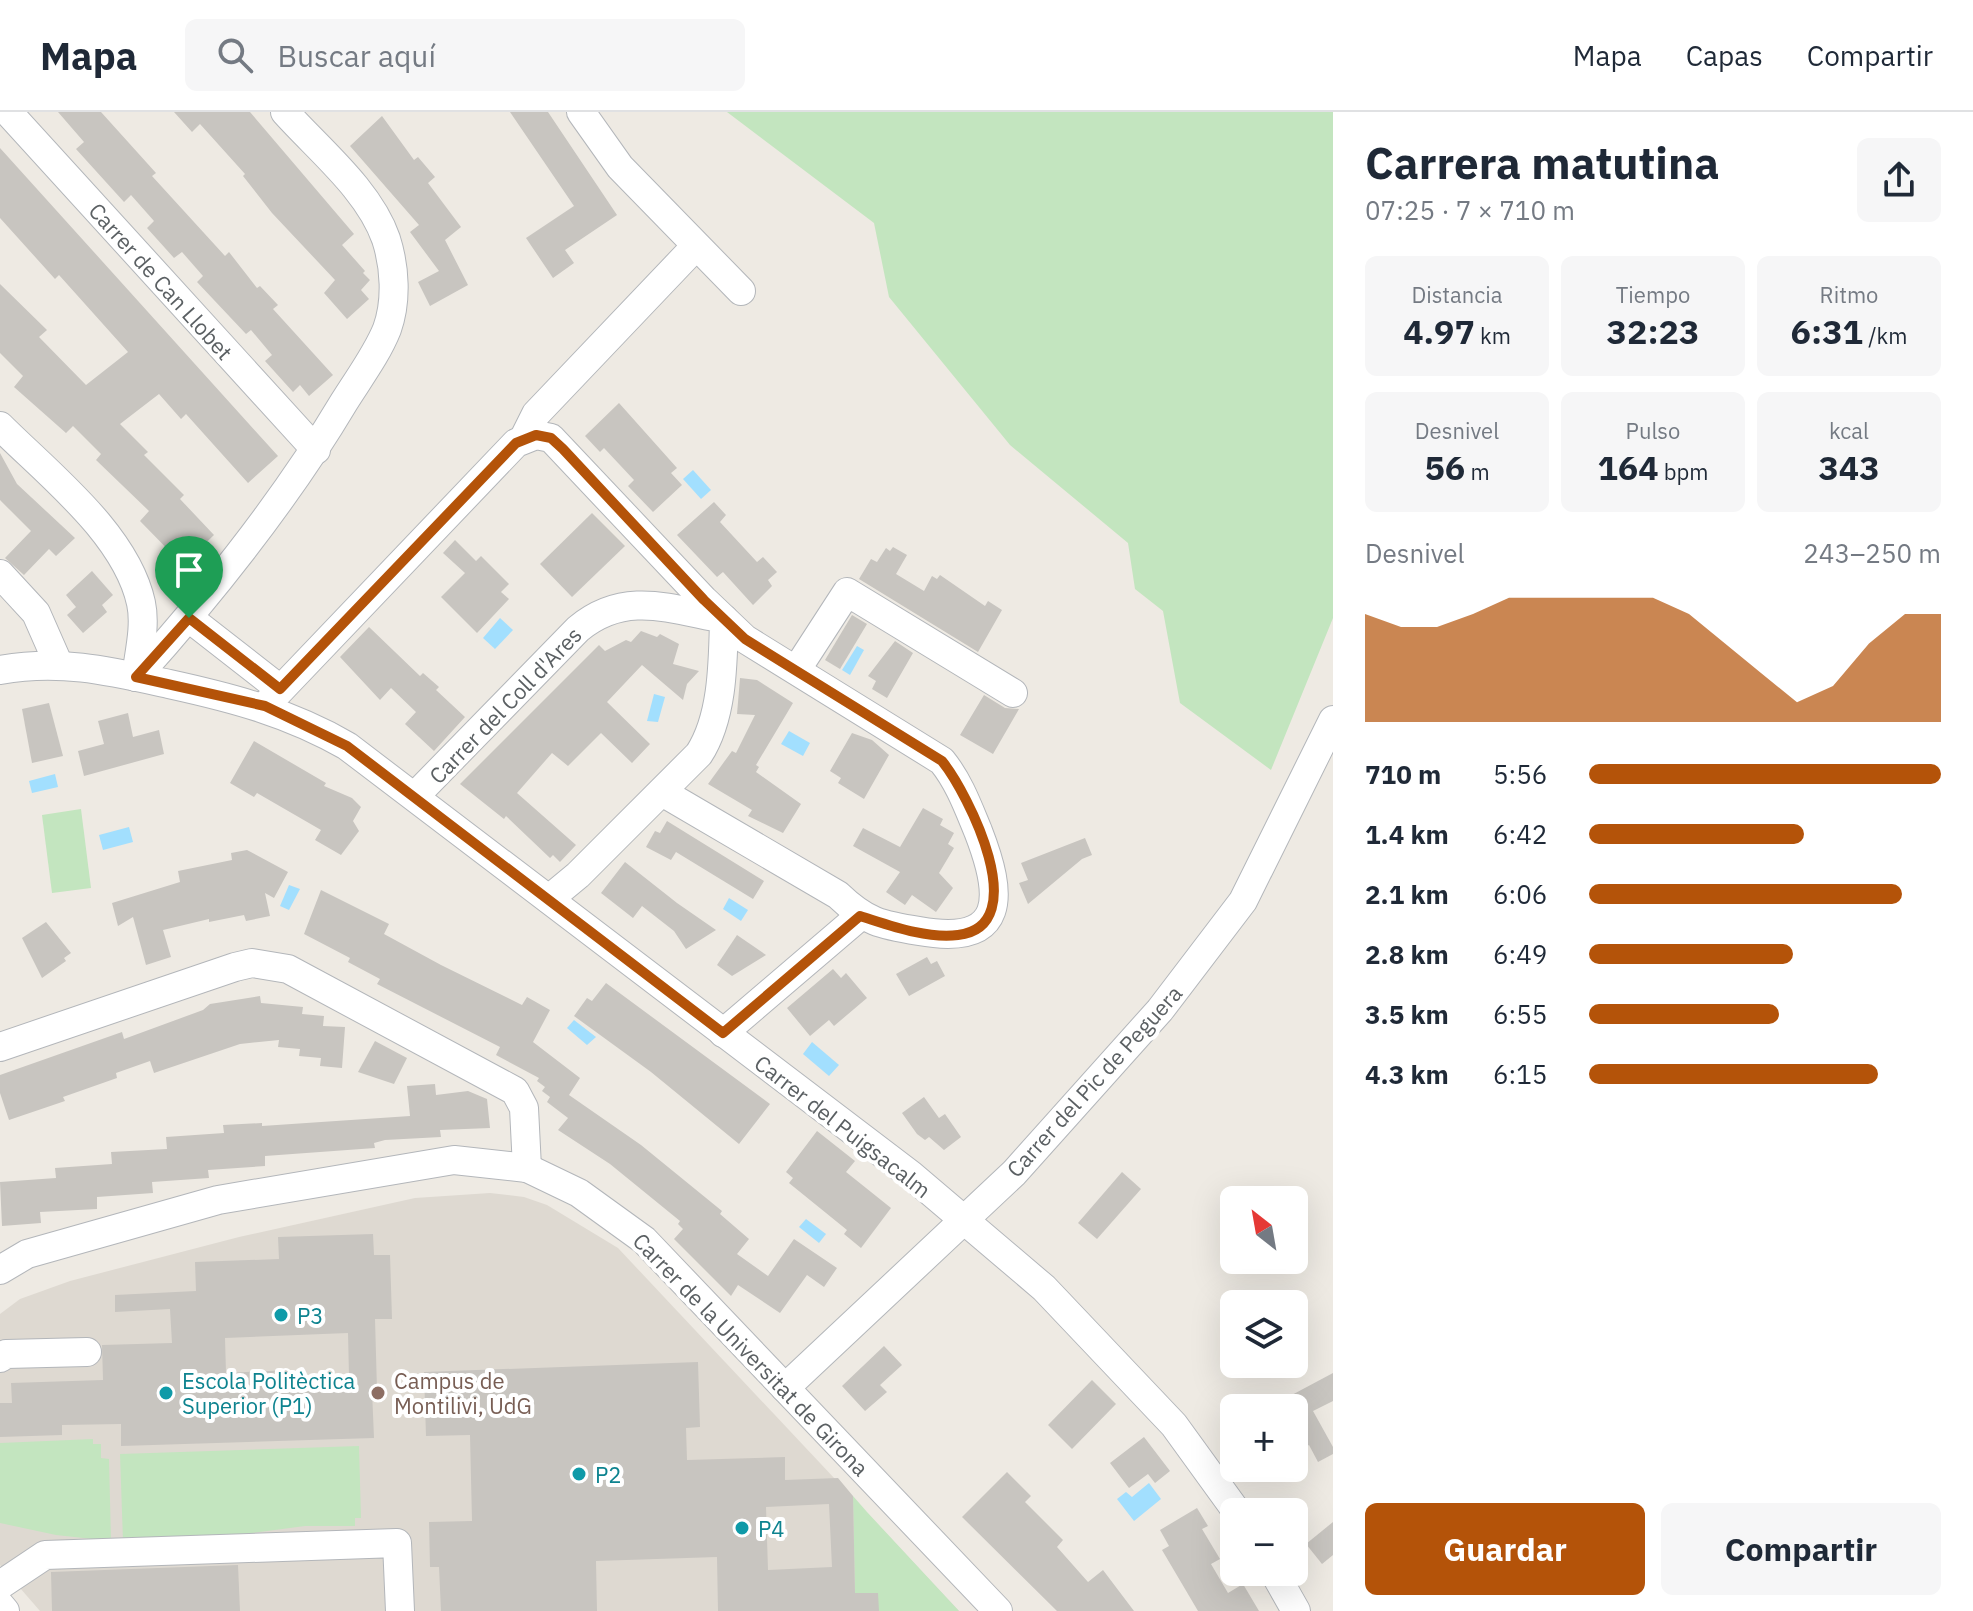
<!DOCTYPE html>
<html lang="es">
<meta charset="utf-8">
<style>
:root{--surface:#fff;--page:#f6f6f7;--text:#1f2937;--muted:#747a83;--line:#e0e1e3;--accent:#b45309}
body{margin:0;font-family:"IBM Plex Sans",sans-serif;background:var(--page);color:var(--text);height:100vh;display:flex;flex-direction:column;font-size:30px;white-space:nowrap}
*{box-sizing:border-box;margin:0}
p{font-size:26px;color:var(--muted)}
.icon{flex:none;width:44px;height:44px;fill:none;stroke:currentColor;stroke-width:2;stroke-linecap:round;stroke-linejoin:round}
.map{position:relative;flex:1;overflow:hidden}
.drawer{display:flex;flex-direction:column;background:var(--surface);width:640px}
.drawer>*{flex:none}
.needle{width:52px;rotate:329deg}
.tools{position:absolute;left:1220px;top:1074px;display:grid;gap:16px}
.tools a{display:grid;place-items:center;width:88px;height:88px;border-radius:12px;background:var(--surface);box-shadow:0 8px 32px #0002;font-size:40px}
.pin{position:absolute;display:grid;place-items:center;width:68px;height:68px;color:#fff;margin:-82px -34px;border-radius:50% 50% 50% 0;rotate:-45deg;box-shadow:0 0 8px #0007}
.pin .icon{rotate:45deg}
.round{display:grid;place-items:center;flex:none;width:84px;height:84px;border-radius:12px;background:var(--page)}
.overview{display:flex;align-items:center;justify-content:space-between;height:136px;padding:0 32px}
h1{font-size:44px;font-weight:800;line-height:60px}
.metrics{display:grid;grid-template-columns:repeat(3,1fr);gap:12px;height:136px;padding:8px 32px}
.metrics div{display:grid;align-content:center;border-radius:12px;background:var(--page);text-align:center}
.metrics b{font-size:34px;font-weight:800}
.metrics small{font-size:22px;font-weight:400}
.metrics p{font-size:22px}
.chart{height:224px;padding:16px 32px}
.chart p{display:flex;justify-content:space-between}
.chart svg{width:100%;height:144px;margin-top:8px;fill:var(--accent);opacity:.7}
.action{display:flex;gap:16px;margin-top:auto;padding:16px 32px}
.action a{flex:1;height:92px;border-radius:12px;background:var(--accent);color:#fff;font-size:32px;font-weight:800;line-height:92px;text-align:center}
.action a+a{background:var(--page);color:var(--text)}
ul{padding:0 32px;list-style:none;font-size:26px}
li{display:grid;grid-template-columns:128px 96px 1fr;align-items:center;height:60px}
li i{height:20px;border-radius:10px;background:var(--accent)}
header{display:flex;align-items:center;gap:48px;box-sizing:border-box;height:112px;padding:0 40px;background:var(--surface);border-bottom:2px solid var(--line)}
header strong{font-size:38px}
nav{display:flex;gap:44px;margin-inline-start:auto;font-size:28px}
.search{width:560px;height:72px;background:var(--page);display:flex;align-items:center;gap:20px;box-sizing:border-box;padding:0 28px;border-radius:12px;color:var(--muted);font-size:30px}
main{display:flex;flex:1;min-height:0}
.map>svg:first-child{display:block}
.education{fill:#ded9d1}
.green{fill:#c3e5bf}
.water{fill:#a2dffe}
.building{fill:#c8c5c0;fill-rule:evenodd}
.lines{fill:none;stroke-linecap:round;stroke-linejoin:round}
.minor-casing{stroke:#b3b6ba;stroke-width:30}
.minor{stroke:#fff;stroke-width:28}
.route-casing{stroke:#fff;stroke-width:16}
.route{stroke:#b45309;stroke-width:10}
.culture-dot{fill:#0f9aa8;stroke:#fff;stroke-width:3}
.education-dot{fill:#8d6e63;stroke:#fff;stroke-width:3}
.labels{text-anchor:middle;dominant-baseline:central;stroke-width:8;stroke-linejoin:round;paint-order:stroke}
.street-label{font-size:22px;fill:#5b6063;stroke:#fff}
.culture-label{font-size:22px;fill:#0d838f;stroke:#fff;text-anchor:start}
.education-label{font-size:22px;fill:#785e54;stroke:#fff;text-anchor:start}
</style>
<header>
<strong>Mapa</strong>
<div class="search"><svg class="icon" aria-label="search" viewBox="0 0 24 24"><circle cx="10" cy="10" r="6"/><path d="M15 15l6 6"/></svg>Buscar aquí</div>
<nav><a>Mapa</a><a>Capas</a><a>Compartir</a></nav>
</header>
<main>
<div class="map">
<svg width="1333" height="1499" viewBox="0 0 1333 1499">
<rect width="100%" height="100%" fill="#eeeae3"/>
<path class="education" d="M 490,1081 L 524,1085 L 547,1093 L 618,1136 L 959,1499 L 40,1499 L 0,1453 L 0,1202 L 20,1187 L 70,1169 L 239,1125 L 415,1086 Z"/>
<g class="green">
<path d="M 727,0 L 1333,0 L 1333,506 L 1271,658 L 1180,591 L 1163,499 L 1135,477 L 1128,431 L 1010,333 L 889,185 L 874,111 Z"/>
<path d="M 81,697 L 91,776 L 52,781 L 42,703 Z"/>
<path d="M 93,1327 L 93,1332 L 101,1332 L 101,1346 L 109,1347 L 111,1429 L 56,1423 L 0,1411 L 0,1331 Z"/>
<path d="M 359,1334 L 361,1406 L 355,1406 L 355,1414 L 305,1414 L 229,1424 L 123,1429 L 120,1342 Z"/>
<path d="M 853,1384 L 867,1400 L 959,1499 L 879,1499 L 855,1481 Z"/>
</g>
<g class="water">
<path d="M 693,358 L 711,378 L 701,387 L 683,367 Z"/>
<path d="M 500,506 L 513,518 L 495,537 L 483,526 Z"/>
<path d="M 857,534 L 864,538 L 850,563 L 842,558 Z"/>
<path d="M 654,582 L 665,585 L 658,610 L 647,609 Z"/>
<path d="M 789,619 L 810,631 L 803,644 L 781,632 Z"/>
<path d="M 55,662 L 58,675 L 32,681 L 29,669 Z"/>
<path d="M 129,715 L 133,730 L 103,738 L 99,723 Z"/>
<path d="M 289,773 L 300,777 L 289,798 L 280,794 Z"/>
<path d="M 729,786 L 748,798 L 741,809 L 723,797 Z"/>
<path d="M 574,908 L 596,925 L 587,933 L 567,916 Z"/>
<path d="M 812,930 L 839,953 L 829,964 L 803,942 Z"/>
<path d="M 806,1107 L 826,1122 L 819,1131 L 799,1115 Z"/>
<path d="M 1149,1371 L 1161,1387 L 1134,1409 L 1117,1387 L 1126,1380 L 1132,1385 Z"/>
</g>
<g class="building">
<path d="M 58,0 L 101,0 L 156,61 L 152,64 L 225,144 L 229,140 L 257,176 L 260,174 L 278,193 L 273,197 L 333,263 L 309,284 L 300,273 L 293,280 L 265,249 L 272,243 L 251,218 L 246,222 L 197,170 L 203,164 L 182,140 L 174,146 L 147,116 L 154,109 L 131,83 L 124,90 L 76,37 L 84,30 Z"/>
<path d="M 174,0 L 250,0 L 354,122 L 342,133 L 365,159 L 363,161 L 370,168 L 361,178 L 369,187 L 347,207 L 324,181 L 335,168 L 272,101 L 243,64 L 245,62 L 200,12 L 192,20 Z"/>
<path d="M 510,0 L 548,0 L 617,103 L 565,138 L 574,151 L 553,166 L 526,126 L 574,94 Z"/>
<path d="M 382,4 L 414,48 L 418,45 L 435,65 L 428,71 L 461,115 L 445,128 L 468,173 L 430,194 L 418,170 L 439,159 L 410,120 L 419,113 L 350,34 Z"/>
<path d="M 0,36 L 278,344 L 248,371 L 186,302 L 181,307 L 159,282 L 120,312 L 148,340 L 144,343 L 184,383 L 180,387 L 214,423 L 183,453 L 140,409 L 149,399 L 96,348 L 101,342 L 73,314 L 66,321 L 14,275 L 23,264 L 0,241 L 0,172 L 47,218 L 39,225 L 86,273 L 128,240 L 59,163 L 55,167 L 0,106 Z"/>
<path d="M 619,291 L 677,356 L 671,361 L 682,373 L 653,400 L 628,374 L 634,368 L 604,336 L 600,340 L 585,324 Z"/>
<path d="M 0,341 L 17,372 L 75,426 L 56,444 L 49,437 L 24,463 L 5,446 L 31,419 L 0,388 Z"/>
<path d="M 714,390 L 726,403 L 720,410 L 757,450 L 763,445 L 777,460 L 768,468 L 772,474 L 753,493 L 723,460 L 717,465 L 677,423 Z"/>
<path d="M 592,401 L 625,434 L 572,485 L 540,452 Z"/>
<path d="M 455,428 L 476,449 L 481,444 L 509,472 L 501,480 L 509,487 L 477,521 L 441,485 L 465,461 L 443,441 Z"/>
<path d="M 893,435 L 907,443 L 896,462 L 924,479 L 932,464 L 937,467 L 940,463 L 985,494 L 988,489 L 1002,498 L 978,540 L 859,467 L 871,447 L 877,450 L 886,436 L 890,439 Z"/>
<path d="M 92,459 L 113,483 L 102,493 L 107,500 L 83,521 L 67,503 L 76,495 L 66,483 Z"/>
<path d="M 852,503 L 867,512 L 840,557 L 825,548 Z"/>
<path d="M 369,515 L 420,564 L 423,561 L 439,575 L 436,578 L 465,605 L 434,639 L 405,612 L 416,600 L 391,576 L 380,588 L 340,545 Z"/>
<path d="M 641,519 L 657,525 L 660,522 L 679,532 L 673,552 L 699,559 L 687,572 L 683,588 L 642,553 L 607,590 L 650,632 L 632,651 L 601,621 L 568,654 L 552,641 L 517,681 L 576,733 L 560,750 L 553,743 L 550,746 L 506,704 L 504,707 L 460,672 L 599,533 L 605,539 L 626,528 L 631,530 Z"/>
<path d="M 895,529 L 913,541 L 887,586 L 872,577 L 876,569 L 868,564 Z"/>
<path d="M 740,566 L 757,568 L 793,591 L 756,653 L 759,655 L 756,660 L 801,692 L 783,721 L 748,704 L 752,698 L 708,672 L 732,639 L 736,641 L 755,603 L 737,602 Z"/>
<path d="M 984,583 L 1005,596 L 1019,597 L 993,642 L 960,623 Z"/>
<path d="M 49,591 L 63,644 L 32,651 L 22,597 Z"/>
<path d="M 128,601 L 133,625 L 159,618 L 164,642 L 84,664 L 78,639 L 104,632 L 98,609 Z"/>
<path d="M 852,621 L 872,628 L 889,643 L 864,687 L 838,671 L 841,666 L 830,659 Z"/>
<path d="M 254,629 L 326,671 L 324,674 L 352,686 L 361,695 L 353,709 L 359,719 L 341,743 L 315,728 L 321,718 L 257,681 L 254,685 L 230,671 Z"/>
<path d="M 923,696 L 943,707 L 940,713 L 954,721 L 948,732 L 954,736 L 939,761 L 953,776 L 936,800 L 912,783 L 905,793 L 886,780 L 900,760 L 853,734 L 863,716 L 900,735 Z"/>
<path d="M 667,709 L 764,769 L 753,787 L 676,740 L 671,748 L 646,735 L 655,719 L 660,721 Z"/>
<path d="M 1085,726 L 1092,743 L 1082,747 L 1028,792 L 1019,771 L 1028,768 L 1021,751 Z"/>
<path d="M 247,738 L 288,760 L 274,786 L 265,781 L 270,804 L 246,809 L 244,803 L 209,810 L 209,807 L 163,818 L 171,845 L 146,853 L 133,805 L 118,814 L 112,791 L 180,770 L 178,759 L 232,748 L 231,741 Z"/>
<path d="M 625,750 L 677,791 L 716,818 L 686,837 L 674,819 L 642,794 L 633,806 L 601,781 Z"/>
<path d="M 321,778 L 389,812 L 384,822 L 441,853 L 522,893 L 527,885 L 550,898 L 533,930 L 580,966 L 569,983 L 641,1033 L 722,1099 L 720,1102 L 749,1127 L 737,1142 L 768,1164 L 794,1127 L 837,1156 L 824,1175 L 807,1163 L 780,1201 L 738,1173 L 731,1184 L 674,1127 L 683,1117 L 678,1112 L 680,1109 L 610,1052 L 558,1018 L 568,1006 L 547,990 L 550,985 L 542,979 L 545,975 L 537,969 L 539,966 L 496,943 L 500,935 L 377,872 L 380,867 L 348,850 L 350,846 L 304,822 Z"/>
<path d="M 46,810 L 71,841 L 64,846 L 66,849 L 42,866 L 22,826 Z"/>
<path d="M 737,823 L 766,843 L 732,864 L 717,853 Z"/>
<path d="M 927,845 L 931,852 L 937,849 L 945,864 L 909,884 L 896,862 Z"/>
<path d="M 833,857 L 841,866 L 846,861 L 867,886 L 834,914 L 829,908 L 810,924 L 787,896 Z"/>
<path d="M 606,871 L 770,992 L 739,1032 L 651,960 L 574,904 L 587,886 L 592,889 Z"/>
<path d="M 260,884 L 261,891 L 303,895 L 302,902 L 324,904 L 323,914 L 345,915 L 342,956 L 320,954 L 321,946 L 299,944 L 300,937 L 278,935 L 279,928 L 240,932 L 154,961 L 150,949 L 116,961 L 117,966 L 63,985 L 65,989 L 9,1008 L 0,981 L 0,963 L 122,920 L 124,927 L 203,898 L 210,892 Z"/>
<path d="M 375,929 L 407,946 L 394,972 L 358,960 Z"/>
<path d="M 435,972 L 436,983 L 468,979 L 487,987 L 490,1016 L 440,1018 L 441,1025 L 385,1028 L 374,1031 L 375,1036 L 265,1044 L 265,1054 L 208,1058 L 209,1066 L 152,1070 L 153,1081 L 97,1085 L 97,1097 L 40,1100 L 41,1111 L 2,1114 L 0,1070 L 56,1066 L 55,1056 L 112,1052 L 111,1040 L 167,1037 L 166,1025 L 224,1021 L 223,1013 L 262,1011 L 262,1014 L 410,1004 L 407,974 Z"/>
<path d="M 924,985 L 939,1006 L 945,1002 L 961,1025 L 944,1038 L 929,1025 L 925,1028 L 917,1022 L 902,1001 Z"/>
<path d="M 817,1019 L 855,1049 L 846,1060 L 891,1096 L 861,1136 L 844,1122 L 847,1118 L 789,1071 L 793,1066 L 786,1060 Z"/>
<path d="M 1122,1060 L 1141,1077 L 1097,1127 L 1078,1111 Z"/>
<path d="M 373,1122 L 374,1143 L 390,1143 L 392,1207 L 375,1207 L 377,1278 L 372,1279 L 374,1326 L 121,1334 L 121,1312 L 62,1313 L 62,1323 L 0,1325 L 0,1291 L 12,1291 L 11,1271 L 103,1268 L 102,1233 L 172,1231 L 170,1197 L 115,1200 L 115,1183 L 196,1179 L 195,1150 L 279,1147 L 278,1125 ZM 348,1221 L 349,1264 L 289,1267 L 288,1258 L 226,1261 L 225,1226 Z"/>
<path d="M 884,1234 L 902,1253 L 880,1273 L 887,1280 L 865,1299 L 842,1274 Z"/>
<path d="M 698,1250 L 700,1315 L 686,1316 L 687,1348 L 785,1345 L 785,1368 L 838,1366 L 853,1384 L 855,1481 L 878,1481 L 879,1499 L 718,1499 L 717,1445 L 596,1449 L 597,1499 L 441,1499 L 439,1455 L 430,1455 L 429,1410 L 472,1409 L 470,1323 L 426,1324 L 424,1260 ZM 829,1392 L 832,1455 L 768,1458 L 766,1395 Z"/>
<path d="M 1333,1261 L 1333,1289 L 1313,1299 L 1333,1335 L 1333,1342 L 1318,1350 L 1309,1333 L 1294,1341 L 1294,1296 L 1288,1285 Z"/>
<path d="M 1092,1268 L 1116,1292 L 1072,1337 L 1048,1313 Z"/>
<path d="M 1144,1325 L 1170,1359 L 1155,1371 L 1148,1362 L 1129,1376 L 1110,1351 Z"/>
<path d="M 1007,1360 L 1031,1384 L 1025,1390 L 1063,1428 L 1057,1435 L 1088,1470 L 1103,1458 L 1134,1499 L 1057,1499 L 962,1405 Z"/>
<path d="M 1197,1396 L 1208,1414 L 1202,1417 L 1220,1447 L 1211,1452 L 1228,1481 L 1243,1472 L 1259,1499 L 1198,1499 L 1162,1438 L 1169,1434 L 1160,1418 Z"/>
<path d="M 1333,1410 L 1333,1443 L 1322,1452 L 1306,1432 Z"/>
<path d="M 238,1453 L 240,1499 L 52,1499 L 51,1460 Z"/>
</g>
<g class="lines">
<defs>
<g id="minor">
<path d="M 8,0 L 316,338"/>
<path d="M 581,0 L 620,55 L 741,179"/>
<path d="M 0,314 C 48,362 126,422 141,491 C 146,514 139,541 136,565"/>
<path d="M 524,326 L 536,302 L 695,135"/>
<path d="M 0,462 L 36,501 L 58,551"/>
<path d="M 189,506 L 280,577"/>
<path d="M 797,557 L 847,480 L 1013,581"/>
<path d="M 0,558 C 60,547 110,559 169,572 C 233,586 290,601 347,634 L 911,1063 L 1044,1176 L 1174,1313 L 1237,1400"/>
<path d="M 136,565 C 213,479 285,389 344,290 C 359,266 377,242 387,217 C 397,189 395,155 386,127 C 369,78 319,38 285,0"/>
<path d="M 265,594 L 516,331 L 536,323 L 551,326 L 704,488 L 745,527 L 942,649 C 959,670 968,695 978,719 C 1003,783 1008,835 919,819 C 881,813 866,810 838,783 L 662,680"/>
<path d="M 415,684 L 578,517 C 625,478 670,497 724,507 C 723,550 723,605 699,642 L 578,763 L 549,787"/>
<path d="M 723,921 L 860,804"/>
<path d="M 0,935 L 235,855 L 252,851 L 288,857 L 515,979 L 524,996 L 527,1056"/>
<path d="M 0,1158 L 27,1142 L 218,1088 L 454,1048 L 527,1056 L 579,1081 L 644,1128 L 998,1499"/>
<path d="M 0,1246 L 6,1242 L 87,1240"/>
<path d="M 785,1276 L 1014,1061 L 1160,898 L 1243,789 L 1333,608"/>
<path d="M 1274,1460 L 1296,1499"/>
<path d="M 0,1473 L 45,1443 L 397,1431 L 400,1499"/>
<path d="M 0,1493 L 5,1499"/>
</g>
</defs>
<use href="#minor" class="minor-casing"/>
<use href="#minor" class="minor"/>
</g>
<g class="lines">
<defs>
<path id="route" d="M 536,323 L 551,326 L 563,337 L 704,488 L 745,527 L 942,649 C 968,681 1035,814 958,823 C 926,827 889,813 860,804 L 723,921 L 347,634 L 265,594 L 136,565 L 189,506 L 280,577 L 516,331 Z"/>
</defs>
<use href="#route" class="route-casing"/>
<use href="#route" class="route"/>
</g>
<g class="culture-dot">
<circle cx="281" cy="1203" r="8"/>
<circle cx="166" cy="1281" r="8"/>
<circle cx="579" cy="1362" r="8"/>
<circle cx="742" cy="1416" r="8"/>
</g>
<circle class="education-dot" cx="378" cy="1281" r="8"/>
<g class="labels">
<g class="street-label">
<text transform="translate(161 169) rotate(48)">Carrer de Can Llobet</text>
<text transform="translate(505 593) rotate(-46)">Carrer del Coll d'Ares</text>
<text transform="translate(1094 969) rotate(-48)">Carrer del Pic de Peguera</text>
<text transform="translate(843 1014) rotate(38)">Carrer del Puigsacalm</text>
<text transform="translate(751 1242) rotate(46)">Carrer de la Universitat de Girona</text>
</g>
<g class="culture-label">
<text x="297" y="1203">P3</text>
<text x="182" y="1268">Escola Politèctica<tspan x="182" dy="25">Superior (P1)</tspan></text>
<text x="595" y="1362">P2</text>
<text x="758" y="1416">P4</text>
</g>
<g class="education-label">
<text x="394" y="1268">Campus de<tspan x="394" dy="25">Montilivi, UdG</tspan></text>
</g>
</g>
</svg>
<div class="tools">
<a><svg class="needle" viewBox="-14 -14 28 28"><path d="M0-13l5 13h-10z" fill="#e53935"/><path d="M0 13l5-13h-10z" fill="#747a83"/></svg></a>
<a><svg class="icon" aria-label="layers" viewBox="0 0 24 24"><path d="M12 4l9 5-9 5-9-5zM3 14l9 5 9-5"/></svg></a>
<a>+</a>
<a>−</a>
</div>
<div class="pin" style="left:189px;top:506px;background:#1e9e55"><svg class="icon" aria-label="arrive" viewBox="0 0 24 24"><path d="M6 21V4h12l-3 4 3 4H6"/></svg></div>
</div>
<section class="drawer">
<div class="overview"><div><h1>Carrera matutina</h1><p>07:25 · 7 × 710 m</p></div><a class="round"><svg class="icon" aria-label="share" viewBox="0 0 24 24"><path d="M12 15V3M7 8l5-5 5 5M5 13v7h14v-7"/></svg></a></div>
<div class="metrics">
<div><p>Distancia</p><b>4.97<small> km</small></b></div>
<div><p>Tiempo</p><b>32:23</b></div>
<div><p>Ritmo</p><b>6:31<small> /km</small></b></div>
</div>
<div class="metrics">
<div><p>Desnivel</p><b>56<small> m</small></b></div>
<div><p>Pulso</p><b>164<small> bpm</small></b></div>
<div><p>kcal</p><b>343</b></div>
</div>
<div class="chart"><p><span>Desnivel</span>243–250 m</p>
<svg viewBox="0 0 160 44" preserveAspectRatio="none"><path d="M0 44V11L10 15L20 15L30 11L40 6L50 6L60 6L70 6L80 6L90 11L100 20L110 29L120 38L130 33L140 20L150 11L160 11V44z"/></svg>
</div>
<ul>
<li><b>710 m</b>5:56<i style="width:100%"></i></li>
<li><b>1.4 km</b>6:42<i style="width:61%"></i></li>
<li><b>2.1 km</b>6:06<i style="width:89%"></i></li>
<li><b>2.8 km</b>6:49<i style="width:58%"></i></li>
<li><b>3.5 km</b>6:55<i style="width:54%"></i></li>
<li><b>4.3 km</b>6:15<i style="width:82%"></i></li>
</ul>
<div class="action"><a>Guardar</a><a>Compartir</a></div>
</section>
</main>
